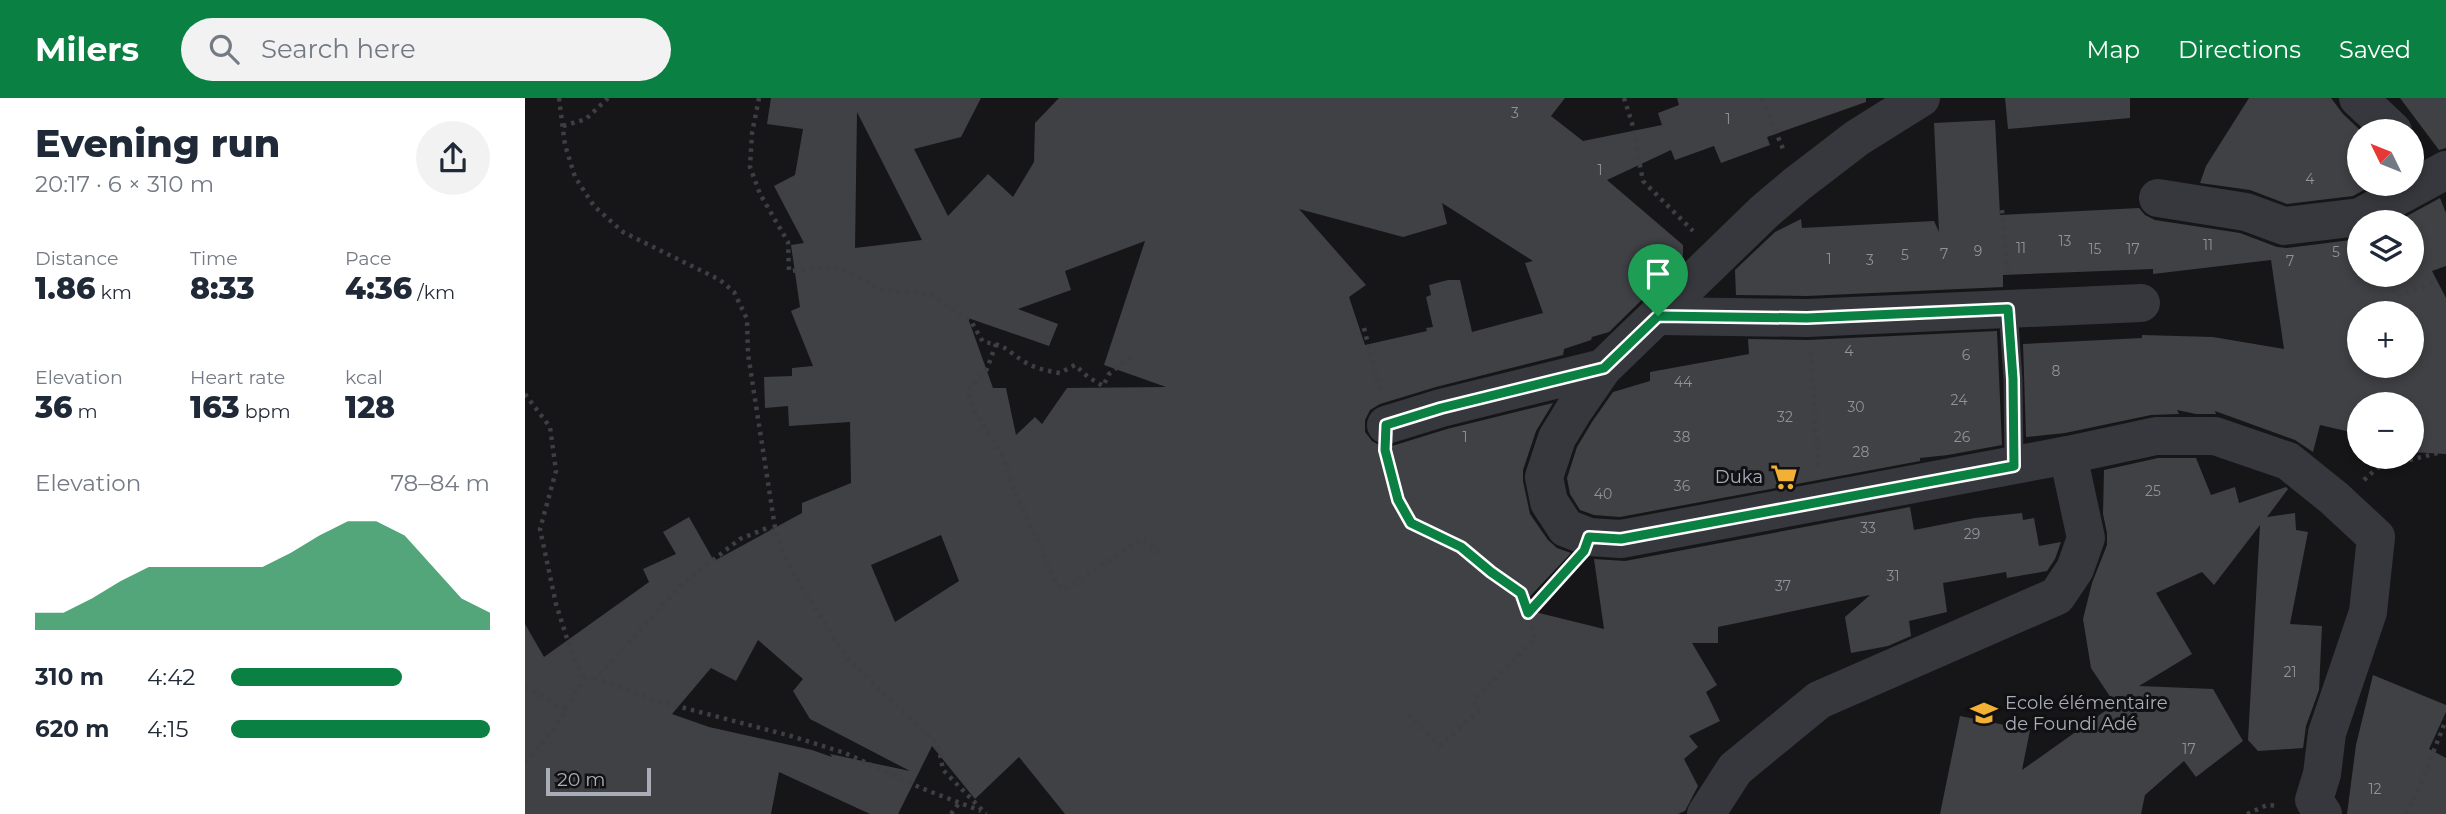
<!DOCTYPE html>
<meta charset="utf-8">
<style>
:root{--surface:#fff;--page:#f2f2f3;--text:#1f2937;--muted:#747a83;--accent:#0b8043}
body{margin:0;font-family:Montserrat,sans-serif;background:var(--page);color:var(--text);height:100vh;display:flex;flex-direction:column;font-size:26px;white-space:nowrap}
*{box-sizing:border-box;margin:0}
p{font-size:23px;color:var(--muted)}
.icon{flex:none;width:38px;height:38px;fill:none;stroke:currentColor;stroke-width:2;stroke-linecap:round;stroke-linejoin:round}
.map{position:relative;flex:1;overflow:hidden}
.details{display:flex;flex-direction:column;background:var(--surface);width:525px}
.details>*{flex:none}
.needle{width:46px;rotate:313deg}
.tools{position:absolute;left:1822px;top:21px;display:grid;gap:14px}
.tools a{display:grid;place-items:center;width:77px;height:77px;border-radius:50%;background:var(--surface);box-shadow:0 4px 10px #0003;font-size:35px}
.scale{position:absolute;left:21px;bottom:18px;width:105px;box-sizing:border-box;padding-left:7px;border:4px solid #a8adb8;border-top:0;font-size:19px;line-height:24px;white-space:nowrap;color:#a8adb8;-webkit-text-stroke:5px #111113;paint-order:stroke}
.pin{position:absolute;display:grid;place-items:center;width:60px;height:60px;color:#fff;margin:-72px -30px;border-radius:50% 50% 50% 0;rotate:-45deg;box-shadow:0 0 7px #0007}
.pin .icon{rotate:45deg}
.round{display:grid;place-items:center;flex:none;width:74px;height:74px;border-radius:37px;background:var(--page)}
.summary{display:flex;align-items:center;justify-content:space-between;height:119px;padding:0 35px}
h1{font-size:38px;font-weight:800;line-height:52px}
.figures{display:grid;grid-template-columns:repeat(3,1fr);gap:10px;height:119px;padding:7px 35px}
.figures div{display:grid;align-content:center}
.figures b{font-size:30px;font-weight:800}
.figures small{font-size:19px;font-weight:400}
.figures p{font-size:19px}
.chart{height:196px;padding:14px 35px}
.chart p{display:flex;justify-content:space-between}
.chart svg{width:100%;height:126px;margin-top:7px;fill:var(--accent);opacity:.7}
ul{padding:0 35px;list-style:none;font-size:23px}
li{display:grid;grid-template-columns:112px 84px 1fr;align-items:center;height:52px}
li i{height:18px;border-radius:9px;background:var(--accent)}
header{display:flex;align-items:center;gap:42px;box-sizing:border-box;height:98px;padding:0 35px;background:var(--accent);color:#fff}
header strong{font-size:33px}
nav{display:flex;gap:38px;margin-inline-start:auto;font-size:24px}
.search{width:490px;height:63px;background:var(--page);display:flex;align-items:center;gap:18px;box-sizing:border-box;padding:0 24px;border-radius:38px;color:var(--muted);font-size:26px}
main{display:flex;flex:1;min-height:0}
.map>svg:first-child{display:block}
.building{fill:#404145;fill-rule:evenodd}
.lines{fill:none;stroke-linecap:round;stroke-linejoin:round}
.path{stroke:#3d3f44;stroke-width:4.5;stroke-dasharray:3.5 5;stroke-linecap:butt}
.lane{stroke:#37383d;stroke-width:19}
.street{stroke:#37383d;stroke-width:38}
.route-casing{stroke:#fff;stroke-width:14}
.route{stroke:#0b8043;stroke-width:9}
.labels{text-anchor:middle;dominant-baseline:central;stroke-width:6;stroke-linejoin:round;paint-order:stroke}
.number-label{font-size:14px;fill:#8e929b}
.poi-label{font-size:18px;fill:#a8adb8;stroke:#111113;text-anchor:end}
</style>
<header>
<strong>Milers</strong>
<div class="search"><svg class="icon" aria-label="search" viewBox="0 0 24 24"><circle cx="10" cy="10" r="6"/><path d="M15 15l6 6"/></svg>Search here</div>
<nav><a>Map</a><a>Directions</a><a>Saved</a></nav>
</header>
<main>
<section class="details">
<div class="summary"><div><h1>Evening run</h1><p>20:17 · 6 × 310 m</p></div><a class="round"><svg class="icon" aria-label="share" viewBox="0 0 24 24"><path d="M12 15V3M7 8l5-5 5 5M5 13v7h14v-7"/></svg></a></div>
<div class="figures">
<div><p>Distance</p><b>1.86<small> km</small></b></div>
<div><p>Time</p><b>8:33</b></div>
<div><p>Pace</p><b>4:36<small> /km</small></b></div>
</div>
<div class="figures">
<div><p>Elevation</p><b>36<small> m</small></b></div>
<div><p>Heart rate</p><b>163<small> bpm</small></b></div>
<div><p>kcal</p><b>128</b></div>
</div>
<div class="chart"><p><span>Elevation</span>78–84 m</p>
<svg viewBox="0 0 160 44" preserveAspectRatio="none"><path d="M0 44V38L10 38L20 33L30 27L40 22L50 22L60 22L70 22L80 22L90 17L100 11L110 6L120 6L130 11L140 22L150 33L160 38V44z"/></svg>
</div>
<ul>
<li><b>310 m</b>4:42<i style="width:66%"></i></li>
<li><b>620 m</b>4:15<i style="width:100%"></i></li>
</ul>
</section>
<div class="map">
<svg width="1921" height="716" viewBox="0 0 1921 716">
<rect width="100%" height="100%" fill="#161618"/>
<g class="building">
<path d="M 246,0 L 456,0 L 436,39 L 389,51 L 423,118 L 463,76 L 488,99 L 509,64 L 510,25 L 534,0 L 1040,0 L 1026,18 L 1058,43 L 1137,27 L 1133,15 L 1154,7 L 1152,0 L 1341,0 L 1341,4 L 1242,39 L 1245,47 L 1196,65 L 1189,48 L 1150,62 L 1146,52 L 1082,82 L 1158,147 L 1158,158 L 1132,187 L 1084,234 L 1067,239 L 1066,242 L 1039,251 L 1038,257 L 911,289 L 855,306 L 845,312 L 840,322 L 840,334 L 847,343 L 856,348 L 867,348 L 922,331 L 1028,305 L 1011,333 L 998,372 L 998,383 L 1005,416 L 1023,442 L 1032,450 L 1046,455 L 994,510 L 1079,531 L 1069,461 L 1100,463 L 1385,409 L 1389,432 L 1450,420 L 1497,415 L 1498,422 L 1509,420 L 1514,448 L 1536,444 L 1530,461 L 1522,473 L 1482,480 L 1481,474 L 1418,485 L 1422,514 L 1384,523 L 1386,538 L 1363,548 L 1326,555 L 1320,519 L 1345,497 L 1193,529 L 1193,545 L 1167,545 L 1192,587 L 1181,594 L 1195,623 L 1164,638 L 1173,649 L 1159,661 L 1173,688 L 1160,713 L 1153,716 L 540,716 L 494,659 L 450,701 L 407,648 L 373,716 L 345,716 L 254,674 L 246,716 L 0,716 L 0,526 L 19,559 L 124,484 L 118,471 L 151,456 L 138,434 L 164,419 L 189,463 L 277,415 L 277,405 L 326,385 L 325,324 L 264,328 L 263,308 L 240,310 L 239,279 L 267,278 L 267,270 L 288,268 L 266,213 L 275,209 L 266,147 L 279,145 L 249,88 L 270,77 L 278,31 L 242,26 ZM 332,14 L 397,142 L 330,150 ZM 917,105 L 1008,163 L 1000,165 L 1018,215 L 947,234 L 935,182 L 923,182 L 904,187 L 906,197 L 901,199 L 908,229 L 901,230 L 902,233 L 840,247 L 824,199 L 841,187 L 774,111 L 878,139 L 922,126 ZM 620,143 L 579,267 L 641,289 L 542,290 L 517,326 L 510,319 L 491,337 L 481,290 L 468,290 L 443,220 L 524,248 L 533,226 L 493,211 L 546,192 L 540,173 ZM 416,437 L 434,483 L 370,524 L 346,467 ZM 233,542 L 278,581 L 268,593 L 285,621 L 385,673 L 305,656 L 307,659 L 287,652 L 184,629 L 147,616 L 186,570 L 211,583 Z"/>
<path d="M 1480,0 L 1605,0 L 1605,20 L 1483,31 Z"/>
<path d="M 1724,0 L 1806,0 L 1818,16 L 1834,31 L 1834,86 L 1850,86 L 1828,98 L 1762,106 L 1725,92 L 1675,85 L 1681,68 Z"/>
<path d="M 1875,0 L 1921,0 L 1921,50 L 1914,52 Z"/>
<path d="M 1470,22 L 1475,117 L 1614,110 L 1620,117 L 1630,122 L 1715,135 L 1752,149 L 1762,150 L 1834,141 L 1834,177 L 1886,177 L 1886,124 L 1871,124 L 1915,100 L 1921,115 L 1921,168 L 1907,173 L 1921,200 L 1921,356 L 1886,354 L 1886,306 L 1834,306 L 1834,336 L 1795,327 L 1788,354 L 1770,342 L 1690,313 L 1691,316 L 1671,316 L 1652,312 L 1654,316 L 1626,317 L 1540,335 L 1501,339 L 1498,246 L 1617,240 L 1617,237 L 1688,239 L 1759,251 L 1746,162 L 1628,176 L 1628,171 L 1478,177 L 1478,189 L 1282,198 L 1211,197 L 1210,172 L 1250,134 L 1276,121 L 1277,130 L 1409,123 L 1414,134 L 1409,25 ZM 1834,215 L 1886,215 L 1886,268 L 1834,268 Z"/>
<path d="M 1472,233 L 1477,347 L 1423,357 L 1395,360 L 1395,363 L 1095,419 L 1069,417 L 1055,412 L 1045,396 L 1042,380 L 1052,349 L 1067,324 L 1088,294 L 1125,283 L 1125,274 L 1224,256 L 1223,241 L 1283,242 Z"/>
<path d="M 1633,360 L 1671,360 L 1686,397 L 1710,389 L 1714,405 L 1761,389 L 1763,391 L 1742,419 L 1770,415 L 1771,432 L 1783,434 L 1765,526 L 1797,528 L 1794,592 L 1781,628 L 1778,650 L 1733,653 L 1723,642 L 1735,427 L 1689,487 L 1677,474 L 1631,495 L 1667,556 L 1614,588 L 1688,591 L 1718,643 L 1671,679 L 1659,663 L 1620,697 L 1616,716 L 1415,716 L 1435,618 L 1505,632 L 1497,672 L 1590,606 L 1566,570 L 1558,521 L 1567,485 L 1582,447 L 1582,435 L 1578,416 L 1579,372 Z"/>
<path d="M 1848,577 L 1921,607 L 1921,614 L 1904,651 L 1921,660 L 1921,716 L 1822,716 L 1831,647 Z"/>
</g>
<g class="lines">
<g class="path">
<path d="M 34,0 L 40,47 L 50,79 L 69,108 L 98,134 L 195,182 L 209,194 L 222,221 L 223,256 L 251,436 L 267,473 L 323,562 L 413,646 L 418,672 L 461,716"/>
<path d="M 234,0 L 227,35 L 225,69 L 235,96 L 263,144 L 264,173 L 309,169 L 343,183 L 352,192 L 396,195 L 408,198 L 446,223 L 458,244 C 481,247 480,251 498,263 C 509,270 522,273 535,275 L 550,267 L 563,279 L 578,288 L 584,276 L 609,256"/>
<path d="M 1099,0 L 1107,25 L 1118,83 L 1168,133"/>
<path d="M 1237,0 L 1258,51"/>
<path d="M 38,28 L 61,21 L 83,0"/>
<path d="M 1477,112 L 1483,176"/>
<path d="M 1861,177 L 1872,199 L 1912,183"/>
<path d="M 839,230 L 855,292"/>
<path d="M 471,246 L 462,271 L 442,294 L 452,317 L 477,357 L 491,398 L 510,436 L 525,473 L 538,492 L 617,441 L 634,455"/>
<path d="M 1286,254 L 1293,368"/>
<path d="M 0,296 L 25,329 L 31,373 L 15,431 L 31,506 L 45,550 L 59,581"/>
<path d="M 863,363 L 873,402 L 886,425 L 936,449 L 966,474 L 996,495 L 1003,515 L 1046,469"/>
<path d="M 1839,382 L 1852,370 L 1921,353"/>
<path d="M 69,580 L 129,602 L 266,638 L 320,655 L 396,690 L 456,713"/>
<path d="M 0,589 L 41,612"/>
<path d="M 883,617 L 916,647 L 954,612 L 949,602 L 1010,541 L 1003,515"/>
<path d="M 0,665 L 29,631 L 59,581 L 69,580 L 87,563 L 157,486 L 215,441 L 242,430 L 250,435"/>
<path d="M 426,716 L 434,705"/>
<path d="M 1722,716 L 1742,707 L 1754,708"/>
<path d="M 1881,716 L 1892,695 L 1921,622"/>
</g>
<path class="lane" d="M 1483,211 L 1488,281 L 1489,368"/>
<g class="street">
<path d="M 1396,0 L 1332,40 L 1272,86 L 1240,113 L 1078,270 L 1049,312 L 1032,340 L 1019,379 L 1024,404 L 1041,430 L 1064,439 L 1096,441 L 1543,357 L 1631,338 L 1690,338 L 1763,363 L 1809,400 L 1851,439 L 1843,514 L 1802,635 L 1797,676 L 1789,702 L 1798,716"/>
<path d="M 1833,0 L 1868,33"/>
<path d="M 1633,100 L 1721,114 L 1759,128 L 1835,119 L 1921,72"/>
<path d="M 1133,218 L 1282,220 L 1616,205"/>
<path d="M 861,327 L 916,310 L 1078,270"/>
<path d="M 1181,716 L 1210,671 L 1294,602 L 1532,498 L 1550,471 L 1561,440 L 1543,357"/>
</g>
</g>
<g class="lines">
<defs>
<path id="route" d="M 1483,211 L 1488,281 L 1489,368 L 1096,441 L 1064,439 L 1059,453 L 1003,515 L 996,495 L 966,474 L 936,449 L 886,425 L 873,402 L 860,352 L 861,327 L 916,310 L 1079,270 L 1133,218 L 1282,220 Z"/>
</defs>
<use href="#route" class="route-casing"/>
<use href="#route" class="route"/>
</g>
<defs>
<symbol id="supermarket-bare" viewBox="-9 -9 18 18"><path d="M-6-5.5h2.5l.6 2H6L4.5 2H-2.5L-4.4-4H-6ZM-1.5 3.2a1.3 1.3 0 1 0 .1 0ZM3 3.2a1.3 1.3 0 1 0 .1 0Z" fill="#f2b134" stroke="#111113" stroke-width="2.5" paint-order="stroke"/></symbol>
<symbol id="school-bare" viewBox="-9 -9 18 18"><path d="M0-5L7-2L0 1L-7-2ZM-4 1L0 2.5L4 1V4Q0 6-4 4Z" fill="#f2b134" stroke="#111113" stroke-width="2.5" paint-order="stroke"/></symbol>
</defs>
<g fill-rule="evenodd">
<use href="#supermarket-bare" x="1240" y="360" width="38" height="38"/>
<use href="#school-bare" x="1440" y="596" width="38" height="38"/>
</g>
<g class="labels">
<g class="number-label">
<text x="990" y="15">3</text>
<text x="1203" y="21">1</text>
<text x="1075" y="72">1</text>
<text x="1785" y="81">4</text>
<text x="1540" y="143">13</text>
<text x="1683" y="147">11</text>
<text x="1496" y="150">11</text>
<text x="1570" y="151">15</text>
<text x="1608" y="151">17</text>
<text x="1453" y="153">9</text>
<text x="1811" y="154">5</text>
<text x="1419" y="156">7</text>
<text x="1380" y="157">5</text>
<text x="1304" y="161">1</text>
<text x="1345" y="162">3</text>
<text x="1765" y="163">7</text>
<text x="1324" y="253">4</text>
<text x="1441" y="257">6</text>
<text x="1531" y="273">8</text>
<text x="1158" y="284">44</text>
<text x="1434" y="302">24</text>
<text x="1331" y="309">30</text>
<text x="1260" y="319">32</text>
<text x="940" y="339">1</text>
<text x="1157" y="339">38</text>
<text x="1437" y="339">26</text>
<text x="1336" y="354">28</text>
<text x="1157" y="388">36</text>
<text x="1628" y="393">25</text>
<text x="1078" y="396">40</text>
<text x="1343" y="430">33</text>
<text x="1447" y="436">29</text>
<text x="1368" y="478">31</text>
<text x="1258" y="488">37</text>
<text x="1765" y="574">21</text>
<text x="1664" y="651">17</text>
<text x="1850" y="691">12</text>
</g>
<g class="poi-label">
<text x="1238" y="379">Duka</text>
<text x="1480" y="605" text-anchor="start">Ecole élémentaire<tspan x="1480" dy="21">de Foundi Adé</tspan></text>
</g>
</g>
</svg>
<div class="tools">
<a><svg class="needle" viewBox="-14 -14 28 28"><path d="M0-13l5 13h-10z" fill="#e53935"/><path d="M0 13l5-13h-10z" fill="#747a83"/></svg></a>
<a><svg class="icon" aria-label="layers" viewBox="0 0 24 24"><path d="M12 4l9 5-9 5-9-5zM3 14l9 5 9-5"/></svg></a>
<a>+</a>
<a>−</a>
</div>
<div class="scale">20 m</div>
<div class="pin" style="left:1133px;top:218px;background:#1e9e55"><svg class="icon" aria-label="arrive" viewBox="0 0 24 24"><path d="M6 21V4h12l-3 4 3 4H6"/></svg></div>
</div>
</main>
